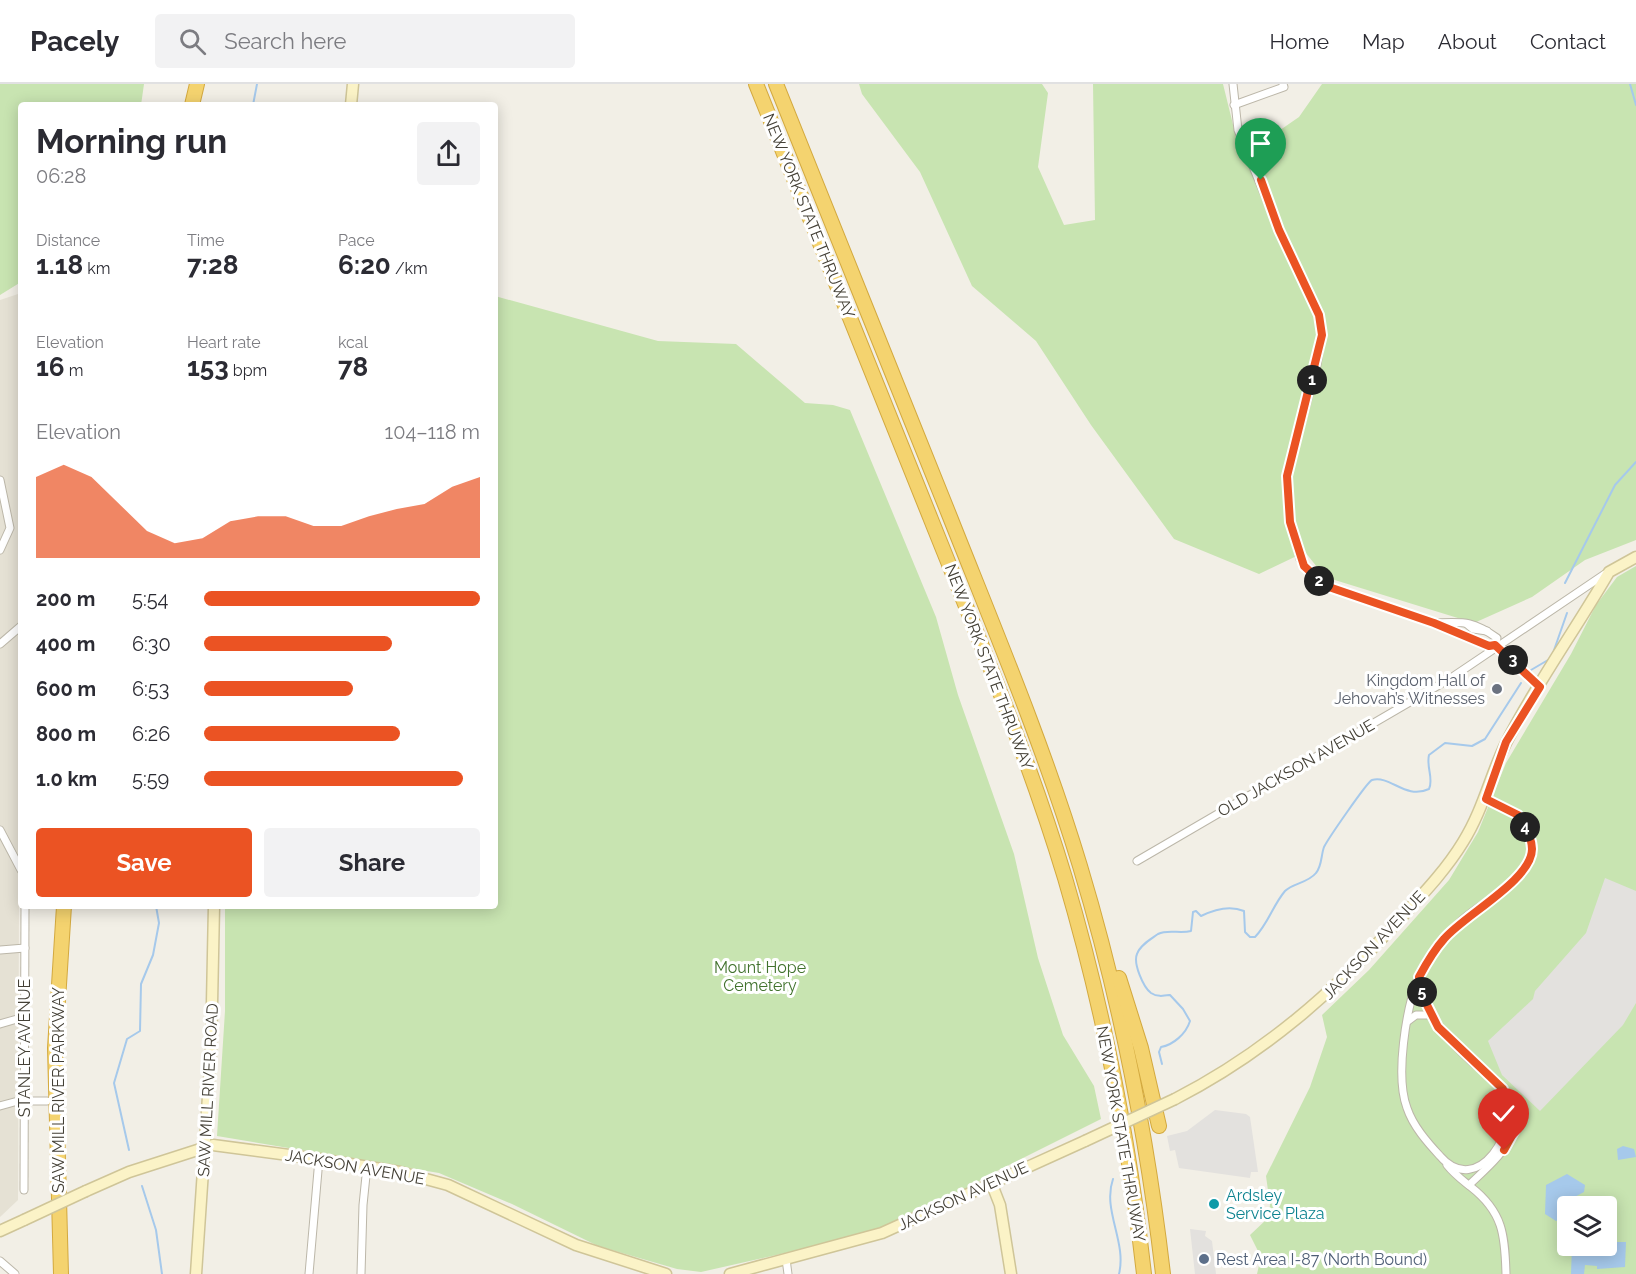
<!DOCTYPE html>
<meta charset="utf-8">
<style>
:root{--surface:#fff;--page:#f2f2f3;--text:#2b2b33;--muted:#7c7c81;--line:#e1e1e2;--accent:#eb5323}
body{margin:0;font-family:Raleway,sans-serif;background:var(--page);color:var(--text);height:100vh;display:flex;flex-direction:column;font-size:22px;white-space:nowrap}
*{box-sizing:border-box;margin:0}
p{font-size:20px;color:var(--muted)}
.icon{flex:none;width:33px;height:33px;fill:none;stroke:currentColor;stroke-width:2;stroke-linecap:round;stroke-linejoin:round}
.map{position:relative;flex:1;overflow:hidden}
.panel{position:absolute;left:18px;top:18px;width:480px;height:807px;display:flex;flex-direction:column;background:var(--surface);border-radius:6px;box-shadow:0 3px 15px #0003}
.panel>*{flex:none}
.controls{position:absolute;left:1557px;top:1112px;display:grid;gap:12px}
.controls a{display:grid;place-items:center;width:60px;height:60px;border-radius:6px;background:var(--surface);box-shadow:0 3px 15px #0003;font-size:30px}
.pin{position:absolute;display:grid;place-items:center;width:51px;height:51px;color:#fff;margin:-62px -26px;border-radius:50% 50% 50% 0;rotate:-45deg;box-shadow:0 0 6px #0007}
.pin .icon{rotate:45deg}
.km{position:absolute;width:30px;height:30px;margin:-15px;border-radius:50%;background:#222;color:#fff;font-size:16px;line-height:30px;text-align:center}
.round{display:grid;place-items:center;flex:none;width:63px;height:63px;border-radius:6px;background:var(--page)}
.overview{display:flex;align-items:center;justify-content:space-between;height:102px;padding:0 18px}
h1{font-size:33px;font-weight:700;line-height:45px}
.stats{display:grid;grid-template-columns:repeat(3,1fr);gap:9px;height:102px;padding:6px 18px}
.stats div{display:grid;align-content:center}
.stats b{font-size:26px;font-weight:700}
.stats small{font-size:16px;font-weight:400}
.stats p{font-size:16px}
.chart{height:168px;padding:12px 18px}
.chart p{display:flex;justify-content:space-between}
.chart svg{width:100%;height:108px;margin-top:6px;fill:var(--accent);opacity:.7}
.button{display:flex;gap:12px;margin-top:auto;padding:12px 18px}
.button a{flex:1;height:69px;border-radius:6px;background:var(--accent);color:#fff;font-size:24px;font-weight:700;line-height:69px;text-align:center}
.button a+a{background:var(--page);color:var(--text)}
ul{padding:0 18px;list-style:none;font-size:20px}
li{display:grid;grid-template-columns:96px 72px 1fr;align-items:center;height:45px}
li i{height:15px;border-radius:8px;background:var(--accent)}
header{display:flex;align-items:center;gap:36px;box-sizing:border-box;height:84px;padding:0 30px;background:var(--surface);border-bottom:2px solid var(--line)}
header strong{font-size:28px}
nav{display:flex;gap:33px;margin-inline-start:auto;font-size:21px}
.search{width:420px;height:54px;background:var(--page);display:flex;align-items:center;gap:15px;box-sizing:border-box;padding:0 21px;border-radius:6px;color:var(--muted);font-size:22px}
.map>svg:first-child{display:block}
.residential{fill:#e5e1d4}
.green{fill:#c8e4b1;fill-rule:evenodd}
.parking{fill:#e3e1de}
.water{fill:#a6c9eb}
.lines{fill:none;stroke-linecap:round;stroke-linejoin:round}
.stream{stroke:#a6c9eb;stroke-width:2}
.street-casing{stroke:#bcb7a9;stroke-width:9}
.secondary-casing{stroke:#cfc598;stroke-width:13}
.highway-casing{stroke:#d3a93f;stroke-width:16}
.street{stroke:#fff;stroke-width:7}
.secondary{stroke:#fbf3c7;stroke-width:10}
.highway{stroke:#f4d36f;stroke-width:14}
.secondary-bridge-casing{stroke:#cfc598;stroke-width:13;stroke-linecap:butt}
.secondary-bridge{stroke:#fbf3c7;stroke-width:10}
.route-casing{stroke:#fff;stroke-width:12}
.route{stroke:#eb5323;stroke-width:8}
.worship-dot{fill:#6b7280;stroke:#fff;stroke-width:2}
.culture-dot{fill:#0f9aa8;stroke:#fff;stroke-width:2}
.service-dot{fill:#5c6f8a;stroke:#fff;stroke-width:2}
.labels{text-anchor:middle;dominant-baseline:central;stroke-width:6;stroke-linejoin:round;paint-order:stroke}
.street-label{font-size:16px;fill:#444036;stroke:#fff}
.worship-label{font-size:16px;fill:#5b616d;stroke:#fff;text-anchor:end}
.park-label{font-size:16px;fill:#41722d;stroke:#fff}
.culture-label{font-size:16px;fill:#0d838f;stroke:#fff;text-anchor:start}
.service-label{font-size:16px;fill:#4e5e75;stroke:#fff;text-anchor:start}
</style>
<header>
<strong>Pacely</strong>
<div class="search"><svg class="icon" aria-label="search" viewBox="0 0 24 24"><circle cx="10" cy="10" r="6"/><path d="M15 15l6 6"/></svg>Search here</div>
<nav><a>Home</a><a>Map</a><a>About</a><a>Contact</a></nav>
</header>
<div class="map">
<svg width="1636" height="1190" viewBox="0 0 1636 1190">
<rect width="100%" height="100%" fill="#f2efe6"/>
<path class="residential" d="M 21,209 L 18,1116 L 0,1133 L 0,216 Z"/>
<g class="green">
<path d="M 0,0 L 144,0 L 141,21 L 21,21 L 21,198 L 0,211 Z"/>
<path d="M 859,0 L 1042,0 L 1048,9 L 1038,83 L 1064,141 L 1095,136 L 1093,0 L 1223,0 L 1241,73 L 1299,33 L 1322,0 L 1636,0 L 1636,456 L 1585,476 L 1532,513 L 1474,539 L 1325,493 L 1305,468 L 1259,490 L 1174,455 L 1091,341 L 1036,257 L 972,202 L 920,88 L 862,10 Z"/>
<path d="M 495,212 L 658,257 L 736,260 L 805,319 L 833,321 L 850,326 L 936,533 L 958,611 L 1014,770 L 1038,874 L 1063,951 L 1094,1002 L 1101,1035 L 989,1091 L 947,1117 L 877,1148 L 701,1188 L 677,1185 L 598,1162 L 512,1120 L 439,1089 L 217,1052 L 225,927 L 225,822 L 495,822 Z"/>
<path d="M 1636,482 L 1636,1190 L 1257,1190 L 1261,1173 L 1250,1151 L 1268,1134 L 1270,1121 L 1266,1092 L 1310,1003 L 1327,953 L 1322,931 L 1369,886 L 1449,796 L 1478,748 L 1506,679 L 1571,570 L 1596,521 L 1617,493 ZM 1568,1122 L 1606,1122 L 1606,1161 L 1568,1161 Z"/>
</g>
<g class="parking">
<path d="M 1605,794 L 1636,807 L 1636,919 L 1623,941 L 1540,1027 L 1502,991 L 1488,957 L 1533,915 L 1535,907 L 1586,849 Z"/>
<path d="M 1215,1026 L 1246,1030 L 1250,1033 L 1258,1088 L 1251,1088 L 1250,1094 L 1179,1084 L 1175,1066 L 1170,1067 L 1167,1052 L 1187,1047 Z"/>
<path d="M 1190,1145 L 1206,1147 L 1205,1152 L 1212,1157 L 1216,1190 L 1195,1190 Z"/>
</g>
<g class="water">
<path d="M 1623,1062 L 1634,1065 L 1636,1073 L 1618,1076 L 1617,1065 Z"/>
<path d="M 1567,1090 L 1585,1101 L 1584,1108 L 1567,1117 L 1566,1132 L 1556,1137 L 1545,1130 L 1546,1101 Z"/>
<path d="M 1607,1158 L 1626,1158 L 1625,1183 L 1597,1185 L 1597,1182 L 1585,1181 L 1584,1190 L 1571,1190 L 1572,1161 L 1606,1161 Z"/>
</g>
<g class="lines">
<g class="stream">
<path d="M 1630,0 L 1636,21"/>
<path d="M 253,21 L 257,0"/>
<path d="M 1565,499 L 1615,401 L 1636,378"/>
<path d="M 1553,569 L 1567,529"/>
<path d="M 1531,586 L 1548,576"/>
<path d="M 1162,980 L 1159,968 L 1161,963 C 1173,961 1186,950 1190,937 L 1183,925 L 1170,911 C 1163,912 1157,913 1151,909 C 1143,903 1133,879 1137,870 C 1140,861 1151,855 1158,850 C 1168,845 1180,850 1191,847 L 1193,828 L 1196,827 L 1201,832 C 1213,826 1230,821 1244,827 L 1245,848 L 1250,853 L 1255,853 C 1268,840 1273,821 1285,807 C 1293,799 1308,799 1316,789 C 1322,782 1321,771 1324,763 C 1328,755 1367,698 1372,696 C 1391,691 1405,716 1429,705 C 1434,695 1426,683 1429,671 L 1445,659 L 1472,662 L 1485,655 L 1521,599"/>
<path d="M 129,1066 L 114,999 L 127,955 L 140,947 L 141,900 L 153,871 L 159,839 L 156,822"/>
<path d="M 1113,1095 C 1102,1126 1127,1158 1119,1190"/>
<path d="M 142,1102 L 156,1146 L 162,1190"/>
</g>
<defs>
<g id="street">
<path d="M 1233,0 L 1238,46 L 1279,146 L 1319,231 L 1322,251 L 1317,281 L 1287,392 L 1290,438 L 1300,475 L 1309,488 L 1325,502 L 1434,539 L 1489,563 L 1495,561 L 1540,603"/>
<path d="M 1234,21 L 1284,3 L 1283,0"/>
<path d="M 0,396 L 10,444 L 0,466"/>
<path d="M 1434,539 C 1464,538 1472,536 1497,554 L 1495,561"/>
<path d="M 1467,540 L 1473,545 L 1487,547"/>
<path d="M 0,560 L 21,542"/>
<path d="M 0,746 L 21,786"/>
<path d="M 1137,777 L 1451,594 L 1605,490"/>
<path d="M 0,866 L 25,864"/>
<path d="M 1419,893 C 1426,930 1446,955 1473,979 C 1483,988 1497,993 1503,1006 C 1523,1046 1477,1115 1440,1072 C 1427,1058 1413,1042 1407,1024 C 1395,992 1406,926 1418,894 C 1427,872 1445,853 1461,837 C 1481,818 1514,806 1527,782 C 1537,764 1527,747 1518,731 L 1486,715"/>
<path d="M 1408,937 L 1416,931 L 1430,931"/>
<path d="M 0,940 L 24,933"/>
<path d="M 0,1022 L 18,1017 L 47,1017"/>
<path d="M 1447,1081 C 1455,1091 1461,1095 1471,1103 C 1503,1128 1505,1151 1506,1190"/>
<path d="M 1469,1101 C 1488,1083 1505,1069 1516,1044 L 1509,1034"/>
<path d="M 24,1106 L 25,822"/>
<path d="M 786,1175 L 788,1190"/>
<path d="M 0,1177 L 15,1190"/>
<path d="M 309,1190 L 319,1075"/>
<path d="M 361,1190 L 363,1121 L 367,1082"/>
</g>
<g id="secondary">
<path d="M 351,21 L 353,0"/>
<path d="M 1175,1015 C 1263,970 1334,908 1400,835 C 1422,811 1446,786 1463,758 C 1483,726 1490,692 1506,659 C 1536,600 1576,545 1609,488 L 1636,473"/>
<path d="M 991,1098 L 1000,1121 L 1011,1190"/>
<path d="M 86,1107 L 129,1088 L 213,1061 L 319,1075 L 400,1088 L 448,1101 L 576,1161 L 666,1190"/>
<path d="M 0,1147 L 24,1136"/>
<path d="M 196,1190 L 211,968 L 214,822"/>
<path d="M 730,1190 L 882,1149 L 1085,1057"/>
</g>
<g id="highway">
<path d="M 756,0 C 814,145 872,289 930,433 C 978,553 1028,671 1065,794 C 1103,923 1129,1056 1144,1190"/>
<path d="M 776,0 C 834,144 892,289 950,433 C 996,549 1044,663 1080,782 C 1120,915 1147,1052 1163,1190"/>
<path d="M 192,21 L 197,0"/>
<path d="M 1119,894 L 1141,964 L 1159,1042"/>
<path d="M 61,1190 L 55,964 L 64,822"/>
</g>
</defs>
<use href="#street" class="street-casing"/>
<use href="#secondary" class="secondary-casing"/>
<use href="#highway" class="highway-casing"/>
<use href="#street" class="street"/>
<use href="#secondary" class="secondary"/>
<use href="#highway" class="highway"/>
<defs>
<g id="secondary-bridge">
<path d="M 1085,1057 L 1175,1015"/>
<path d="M 24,1136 L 86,1107"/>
</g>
</defs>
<use href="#secondary-bridge" class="secondary-bridge-casing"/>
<use href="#secondary-bridge" class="secondary-bridge"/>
</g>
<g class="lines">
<defs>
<path id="route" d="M 1261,96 L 1279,146 L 1319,231 L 1322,251 L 1287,392 L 1290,438 L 1304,482 L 1326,502 L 1434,539 L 1489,562 L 1495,561 L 1540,603 L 1506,658 L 1486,715 L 1518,731 C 1524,740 1532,753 1532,765 C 1532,796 1464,831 1444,855 C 1434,866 1426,880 1419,893 L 1422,911 L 1438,943 L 1503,1005 L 1509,1034 L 1516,1044 L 1504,1066"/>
</defs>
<use href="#route" class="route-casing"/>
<use href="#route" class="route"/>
</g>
<circle class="worship-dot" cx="1497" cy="605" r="6"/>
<circle class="culture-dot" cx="1214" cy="1120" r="6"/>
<circle class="service-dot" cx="1204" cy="1175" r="6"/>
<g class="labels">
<g class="street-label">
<text transform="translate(809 132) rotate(68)">NEW YORK STATE THRUWAY</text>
<text transform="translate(989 583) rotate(69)">NEW YORK STATE THRUWAY</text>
<text transform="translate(1296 684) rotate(-30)">OLD JACKSON AVENUE</text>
<text transform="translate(1374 861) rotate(-47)">JACKSON AVENUE</text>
<text transform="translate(24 964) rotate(-90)">STANLEY AVENUE</text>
<text transform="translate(58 1006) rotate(-90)">SAW MILL RIVER PARKWAY</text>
<text transform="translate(208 1006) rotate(-87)">SAW MILL RIVER ROAD</text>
<text transform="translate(1121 1050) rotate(80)">NEW YORK STATE THRUWAY</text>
<text transform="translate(355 1083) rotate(10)">JACKSON AVENUE</text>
<text transform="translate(963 1112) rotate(-25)">JACKSON AVENUE</text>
</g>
<g class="worship-label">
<text x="1485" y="596">Kingdom Hall of<tspan x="1485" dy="18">Jehovah’s Witnesses</tspan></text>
</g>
<g class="park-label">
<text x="760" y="883">Mount Hope<tspan x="760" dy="18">Cemetery</tspan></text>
</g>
<g class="culture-label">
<text x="1226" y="1111">Ardsley<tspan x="1226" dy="18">Service Plaza</tspan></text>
</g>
<g class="service-label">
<text x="1216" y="1175">Rest Area I-87 (North Bound)</text>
</g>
</g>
</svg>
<div class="controls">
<a><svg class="icon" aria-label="layers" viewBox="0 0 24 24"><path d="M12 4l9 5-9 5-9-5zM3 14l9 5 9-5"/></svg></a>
</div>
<div class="pin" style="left:1261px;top:96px;background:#1e9e55"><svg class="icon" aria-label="arrive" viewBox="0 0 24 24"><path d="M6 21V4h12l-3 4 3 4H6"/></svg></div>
<div class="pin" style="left:1504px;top:1066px;background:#d93025"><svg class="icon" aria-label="check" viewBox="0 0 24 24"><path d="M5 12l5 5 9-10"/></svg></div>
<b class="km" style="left:1312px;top:296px">1</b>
<b class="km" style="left:1319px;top:497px">2</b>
<b class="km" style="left:1513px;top:576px">3</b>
<b class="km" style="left:1525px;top:743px">4</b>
<b class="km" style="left:1422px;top:908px">5</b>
<section class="panel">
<div class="overview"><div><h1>Morning run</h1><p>06:28</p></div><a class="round"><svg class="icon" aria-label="share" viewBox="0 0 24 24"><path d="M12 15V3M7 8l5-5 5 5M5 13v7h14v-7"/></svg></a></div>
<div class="stats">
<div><p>Distance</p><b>1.18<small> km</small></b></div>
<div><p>Time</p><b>7:28</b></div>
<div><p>Pace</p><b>6:20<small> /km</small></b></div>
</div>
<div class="stats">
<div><p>Elevation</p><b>16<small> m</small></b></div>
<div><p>Heart rate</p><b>153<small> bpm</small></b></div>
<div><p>kcal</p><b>78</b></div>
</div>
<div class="chart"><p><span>Elevation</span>104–118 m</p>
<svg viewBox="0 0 160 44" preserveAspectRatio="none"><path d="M0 44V11L10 6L20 11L30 22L40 33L50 38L60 36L70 29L80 27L90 27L100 31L110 31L120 27L130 24L140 22L150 15L160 11V44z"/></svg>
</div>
<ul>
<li><b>200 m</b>5:54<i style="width:100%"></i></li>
<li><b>400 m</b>6:30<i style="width:68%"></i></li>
<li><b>600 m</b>6:53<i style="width:54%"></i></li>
<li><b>800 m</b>6:26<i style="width:71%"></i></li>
<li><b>1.0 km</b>5:59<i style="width:94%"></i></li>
</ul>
<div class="button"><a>Save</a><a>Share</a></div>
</section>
</div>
